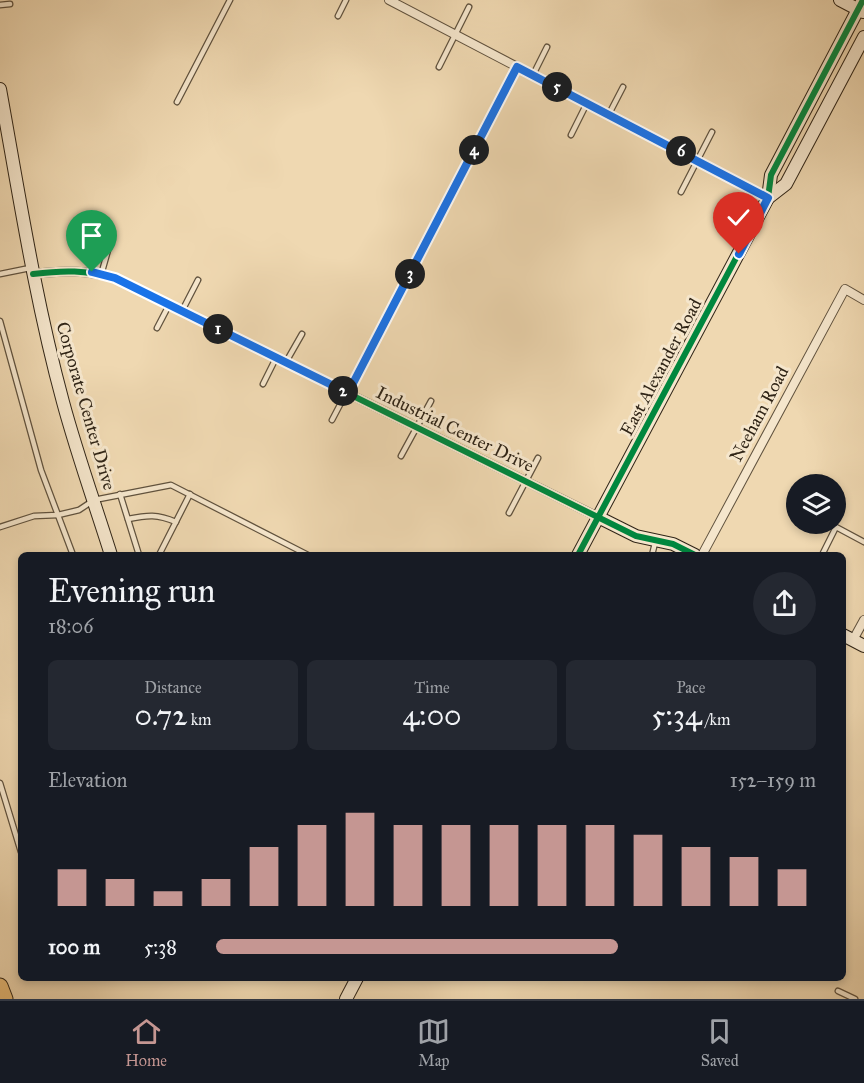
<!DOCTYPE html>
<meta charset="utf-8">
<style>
:root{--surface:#171b24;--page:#242831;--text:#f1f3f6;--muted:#9ea1a6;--line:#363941;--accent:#c59692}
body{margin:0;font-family:"IM FELL Great Primer",serif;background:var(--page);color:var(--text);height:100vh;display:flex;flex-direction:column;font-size:22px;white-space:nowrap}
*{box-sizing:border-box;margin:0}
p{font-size:20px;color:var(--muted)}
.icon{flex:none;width:33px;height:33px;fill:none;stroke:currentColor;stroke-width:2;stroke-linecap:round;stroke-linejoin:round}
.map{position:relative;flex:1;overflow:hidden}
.sheet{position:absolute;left:18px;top:552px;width:828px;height:429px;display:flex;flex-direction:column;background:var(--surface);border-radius:9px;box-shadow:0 3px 9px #0003}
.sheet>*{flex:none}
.fabs{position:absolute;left:786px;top:474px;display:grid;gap:12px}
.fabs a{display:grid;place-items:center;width:60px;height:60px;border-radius:50%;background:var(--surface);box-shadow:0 3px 9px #0003;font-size:30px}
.pin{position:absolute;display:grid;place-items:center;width:51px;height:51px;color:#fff;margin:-62px -26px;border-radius:50% 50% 50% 0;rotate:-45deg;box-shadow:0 0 6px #0007}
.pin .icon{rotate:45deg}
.km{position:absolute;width:30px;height:30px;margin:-15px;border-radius:50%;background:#222;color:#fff;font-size:16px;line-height:30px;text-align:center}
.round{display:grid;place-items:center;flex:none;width:63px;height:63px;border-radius:32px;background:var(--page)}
.head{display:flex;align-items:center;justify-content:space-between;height:102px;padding:0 30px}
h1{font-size:33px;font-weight:600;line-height:45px}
.metrics{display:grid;grid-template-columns:repeat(3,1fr);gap:9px;height:102px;padding:6px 30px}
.metrics div{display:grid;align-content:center;border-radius:9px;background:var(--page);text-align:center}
.metrics b{font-size:30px;font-weight:600}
.metrics small{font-size:16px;font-weight:400}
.metrics p{font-size:16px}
.chart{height:168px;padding:12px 30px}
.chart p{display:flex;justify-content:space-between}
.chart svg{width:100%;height:108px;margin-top:6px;stroke:var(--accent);stroke-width:6}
ul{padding:0 30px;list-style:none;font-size:20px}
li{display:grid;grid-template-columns:96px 72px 1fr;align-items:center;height:45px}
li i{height:15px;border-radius:8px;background:var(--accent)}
.dock{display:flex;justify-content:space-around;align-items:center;height:84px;border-top:2px solid var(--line);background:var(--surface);font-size:16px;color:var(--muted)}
.dock a{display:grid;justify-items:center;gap:3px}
.dock .on{color:var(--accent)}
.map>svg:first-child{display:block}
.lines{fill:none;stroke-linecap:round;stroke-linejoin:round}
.lane-casing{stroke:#60523e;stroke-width:7}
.street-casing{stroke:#60523e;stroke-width:10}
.secondary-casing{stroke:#302517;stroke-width:14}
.highway-casing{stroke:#302517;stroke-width:17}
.lane{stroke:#f5e6cc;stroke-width:4.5}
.street{stroke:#f5e6cc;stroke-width:8}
.secondary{stroke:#f5e6cc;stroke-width:12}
.highway{stroke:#e8bc78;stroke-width:15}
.cycleway-casing{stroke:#f5e6cc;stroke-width:10}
.cycleway{stroke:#00873e;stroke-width:6}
.route-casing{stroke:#fff;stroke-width:12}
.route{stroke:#1a73e8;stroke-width:8}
.labels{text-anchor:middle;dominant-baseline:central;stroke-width:6;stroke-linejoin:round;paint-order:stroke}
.street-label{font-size:18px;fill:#302517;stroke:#f5e6cc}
</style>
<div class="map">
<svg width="864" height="999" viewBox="0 0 864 999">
<rect width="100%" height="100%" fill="#efd8b1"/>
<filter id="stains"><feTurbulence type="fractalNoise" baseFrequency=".00333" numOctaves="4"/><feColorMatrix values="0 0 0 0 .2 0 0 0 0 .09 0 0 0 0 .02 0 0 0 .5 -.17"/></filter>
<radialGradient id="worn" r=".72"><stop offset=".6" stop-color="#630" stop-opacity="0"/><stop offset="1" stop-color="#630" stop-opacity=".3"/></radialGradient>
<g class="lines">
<defs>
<g id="lane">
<path d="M 0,5 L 10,4"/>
<path d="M 338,16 L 346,0"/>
<path d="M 439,67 L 469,7"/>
<path d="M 533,75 L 547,47"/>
<path d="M 177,102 L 230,0"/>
<path d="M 609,114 L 623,87"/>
<path d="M 571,135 L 587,103"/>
<path d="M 681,192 L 712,132"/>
<path d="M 0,274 L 30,268"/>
<path d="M 101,275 L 112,236"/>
<path d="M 182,311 L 198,280"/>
<path d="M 0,321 L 41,470 L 73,555"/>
<path d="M 157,328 L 169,305"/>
<path d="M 286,362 L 302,334"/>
<path d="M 263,384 L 276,358"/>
<path d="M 332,420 L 517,67"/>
<path d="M 401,456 L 431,401"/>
<path d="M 120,494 L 139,555"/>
<path d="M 509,513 L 538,458"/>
<path d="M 128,519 C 148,515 157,514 176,522"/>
<path d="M 0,527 L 34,516 L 58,515 L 79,510 L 94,500 L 171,485 L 308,555"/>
<path d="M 159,555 L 190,494"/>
<path d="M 652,555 L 655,543"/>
<path d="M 822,555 L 836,527 L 864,542"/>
<path d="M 0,783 L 21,852"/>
<path d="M 838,991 L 855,999"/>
</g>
<g id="street">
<path d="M 389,0 L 768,198"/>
<path d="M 33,274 C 64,270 85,270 115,278 L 598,517"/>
<path d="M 702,555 L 845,289 L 864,300"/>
<path d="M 853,640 L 864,620"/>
</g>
<g id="secondary">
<path d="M 840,0 L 863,12"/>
<path d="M 0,89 C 19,194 35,299 63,402 C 77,454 95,504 111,555"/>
<path d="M 768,198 L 786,184 L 864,37"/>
<path d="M 598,517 L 636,536 L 673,544 L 695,555"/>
<path d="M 578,555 L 768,198 L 771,175 L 863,0"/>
<path d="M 843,635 L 864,646"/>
<path d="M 346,999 L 357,978"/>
</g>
<path id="highway" d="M 0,986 L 5,999"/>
</defs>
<use href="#lane" class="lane-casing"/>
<use href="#street" class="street-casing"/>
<use href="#secondary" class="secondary-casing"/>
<use href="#highway" class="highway-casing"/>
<use href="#lane" class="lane"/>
<use href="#street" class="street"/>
<use href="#secondary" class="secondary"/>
<use href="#highway" class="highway"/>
<defs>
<g id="cycleway">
<path d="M 33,274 C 64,270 85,270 115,278 L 636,536 L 673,544 L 695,555"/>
<path d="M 578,555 L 768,198 L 771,175 L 863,0"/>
</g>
</defs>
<use href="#cycleway" class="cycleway-casing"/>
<use href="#cycleway" class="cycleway"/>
</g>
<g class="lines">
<defs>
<path id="route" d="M 92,272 L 115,278 L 348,393 L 517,67 L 768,198 L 739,254"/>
</defs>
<use href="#route" class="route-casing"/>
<use href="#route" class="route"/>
</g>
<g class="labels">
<g class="street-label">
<text transform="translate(661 367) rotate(-62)">East Alexander Road</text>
<text transform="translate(86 406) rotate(74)">Corporate Center Drive</text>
<text transform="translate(759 414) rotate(-62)">Neeham Road</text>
<text transform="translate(455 429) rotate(26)">Industrial Center Drive</text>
</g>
</g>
<rect width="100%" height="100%" filter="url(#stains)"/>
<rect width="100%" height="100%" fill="url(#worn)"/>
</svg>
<div class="fabs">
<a><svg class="icon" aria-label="layers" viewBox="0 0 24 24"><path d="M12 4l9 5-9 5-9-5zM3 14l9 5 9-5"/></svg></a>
</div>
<div class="pin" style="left:92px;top:272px;background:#1e9e55"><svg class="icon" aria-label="arrive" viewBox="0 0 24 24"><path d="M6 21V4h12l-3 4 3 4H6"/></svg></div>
<div class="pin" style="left:739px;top:254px;background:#d93025"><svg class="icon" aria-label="check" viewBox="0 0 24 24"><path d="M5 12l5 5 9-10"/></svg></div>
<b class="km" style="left:218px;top:329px">1</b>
<b class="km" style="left:343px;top:391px">2</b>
<b class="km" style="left:410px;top:274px">3</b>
<b class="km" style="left:474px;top:150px">4</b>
<b class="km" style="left:557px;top:87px">5</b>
<b class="km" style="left:681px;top:151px">6</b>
<section class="sheet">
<div class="head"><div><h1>Evening run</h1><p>18:06</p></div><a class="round"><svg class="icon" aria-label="share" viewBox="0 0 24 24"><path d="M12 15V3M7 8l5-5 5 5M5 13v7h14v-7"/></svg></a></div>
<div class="metrics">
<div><p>Distance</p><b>0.72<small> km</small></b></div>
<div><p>Time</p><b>4:00</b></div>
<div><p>Pace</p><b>5:34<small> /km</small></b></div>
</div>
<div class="chart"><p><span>Elevation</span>152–159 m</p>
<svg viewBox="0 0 160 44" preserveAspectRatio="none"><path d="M5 44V29M15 44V33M25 44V38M35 44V33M45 44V20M55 44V11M65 44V6M75 44V11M85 44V11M95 44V11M105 44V11M115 44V11M125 44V15M135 44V20M145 44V24M155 44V29"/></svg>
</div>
<ul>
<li><b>100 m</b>5:38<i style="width:67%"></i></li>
</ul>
</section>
</div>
<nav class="dock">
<a class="on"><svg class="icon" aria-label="home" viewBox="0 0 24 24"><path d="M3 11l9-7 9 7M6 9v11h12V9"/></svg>Home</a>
<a><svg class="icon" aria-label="map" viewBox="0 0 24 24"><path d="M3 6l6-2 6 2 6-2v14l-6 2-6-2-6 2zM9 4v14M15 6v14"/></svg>Map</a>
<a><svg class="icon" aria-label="saved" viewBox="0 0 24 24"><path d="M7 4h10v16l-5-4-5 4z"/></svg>Saved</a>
</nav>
